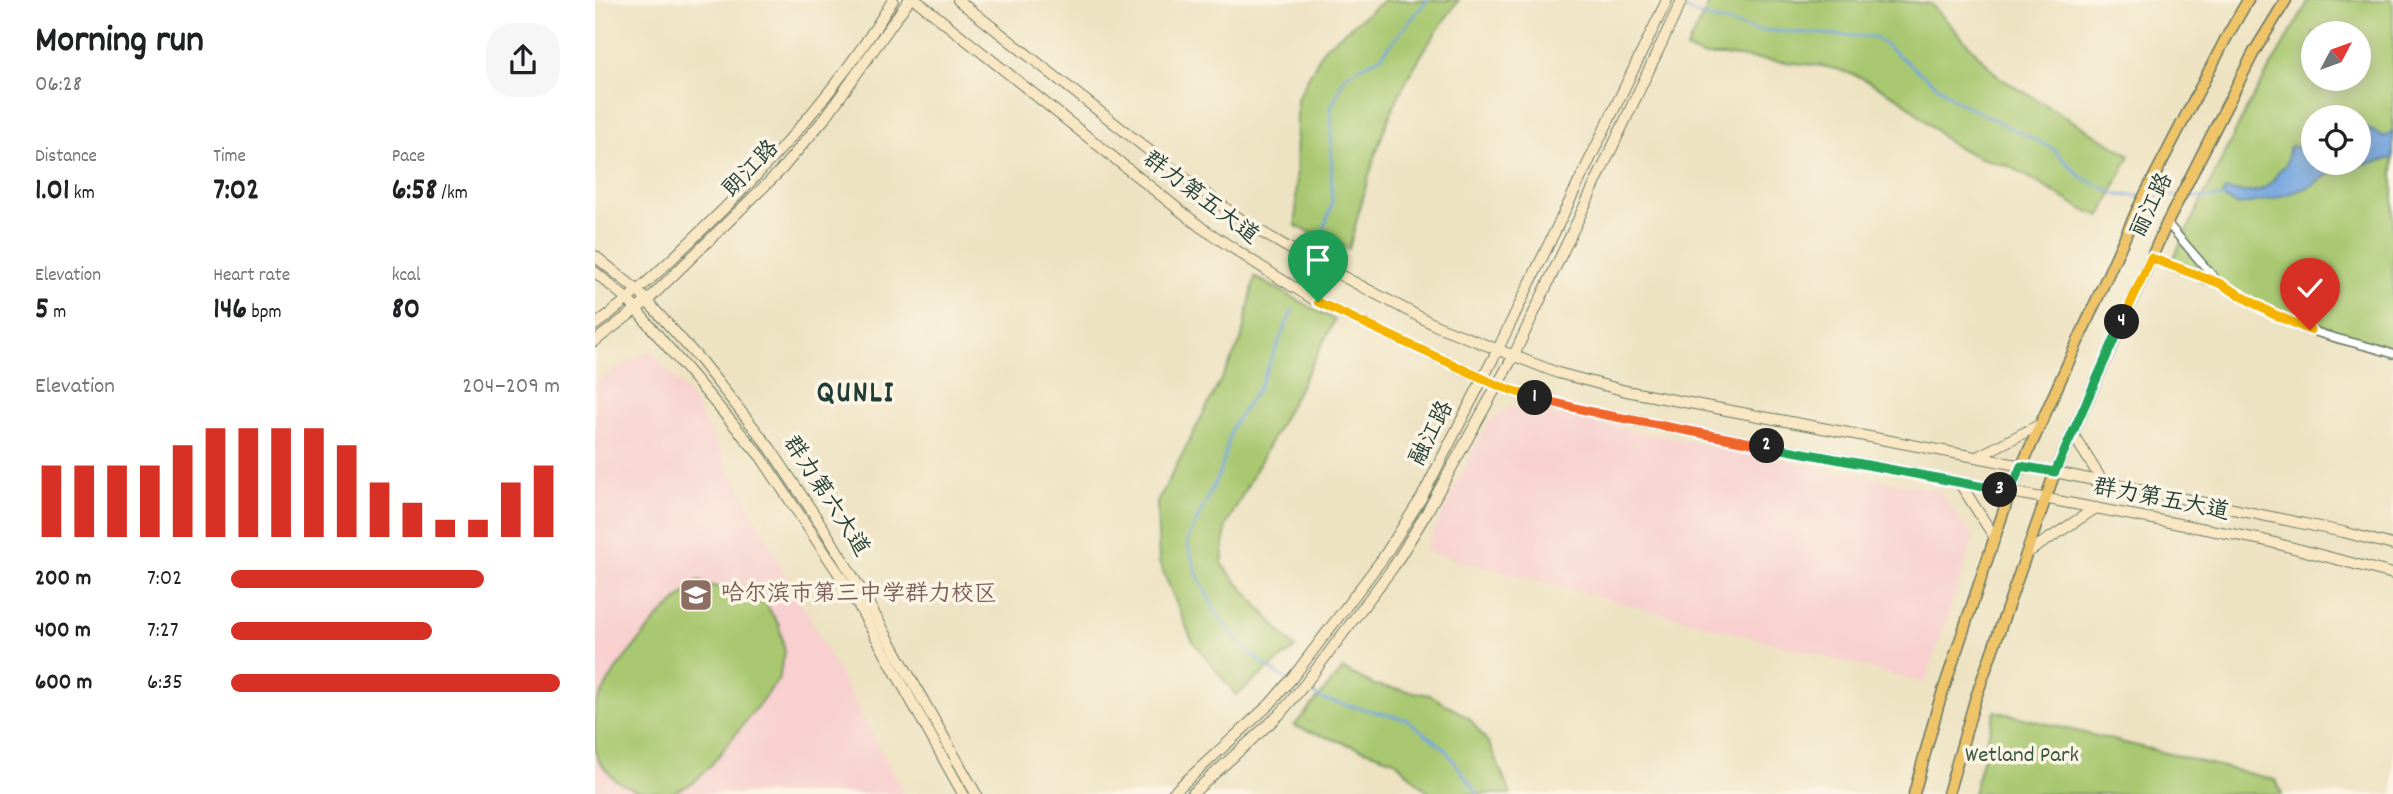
<!DOCTYPE html>
<meta charset="utf-8">
<style>
:root{--surface:#fff;--page:#f6f6f6;--text:#202124;--muted:#757577;--accent:#d93025}
body{margin:0;font-family:Dekko,"LXGW WenKai TC",sans-serif;background:var(--page);color:var(--text);height:100vh;display:flex;flex-direction:column;font-size:26px;white-space:nowrap}
*{box-sizing:border-box;margin:0}
p{font-size:23px;color:var(--muted)}
.icon{flex:none;width:38px;height:38px;fill:none;stroke:currentColor;stroke-width:2;stroke-linecap:round;stroke-linejoin:round}
.map{position:relative;flex:1;overflow:hidden}
.drawer{display:flex;flex-direction:column;background:var(--surface);width:595px}
.drawer>*{flex:none}
.needle{width:46px;rotate:49deg}
.tools{position:absolute;left:1706px;top:21px;display:grid;gap:14px}
.tools a{display:grid;place-items:center;width:70px;height:70px;border-radius:50%;background:var(--surface);box-shadow:0 4px 18px #0003;font-size:35px}
.pin{position:absolute;display:grid;place-items:center;width:60px;height:60px;color:#fff;margin:-72px -30px;border-radius:50% 50% 50% 0;rotate:-45deg;box-shadow:0 0 7px #0007}
.pin .icon{rotate:45deg}
.km{position:absolute;width:35px;height:35px;margin:-18px;border-radius:50%;background:#222;color:#fff;font-size:19px;line-height:35px;text-align:center}
.round{display:grid;place-items:center;flex:none;width:74px;height:74px;border-radius:28px;background:var(--page)}
.head{display:flex;align-items:center;justify-content:space-between;height:119px;padding:0 35px}
h1{font-size:38px;font-weight:800;line-height:52px}
.metrics{display:grid;grid-template-columns:repeat(3,1fr);gap:10px;height:119px;padding:7px 35px}
.metrics div{display:grid;align-content:center}
.metrics b{font-size:30px;font-weight:800}
.metrics small{font-size:19px;font-weight:400}
.metrics p{font-size:19px}
.chart{height:196px;padding:14px 35px}
.chart p{display:flex;justify-content:space-between}
.chart svg{width:100%;height:126px;margin-top:7px;stroke:var(--accent);stroke-width:6}
ul{padding:0 35px;list-style:none;font-size:23px}
li{display:grid;grid-template-columns:112px 84px 1fr;align-items:center;height:52px}
li i{height:18px;border-radius:9px;background:var(--accent)}
main{display:flex;flex:1;min-height:0}
.map>svg:first-child{display:block}
.built{fill:#f7d0cf}
.green{fill:#a8c76f;stroke:#648252;stroke-width:2;fill-rule:evenodd}
.water{fill:#75a5df;stroke:#4a718a;stroke-width:2}
.lines{fill:none;stroke-linecap:round;stroke-linejoin:round}
.stream{stroke:#75a5df;stroke-width:2.5}
.minor-casing{stroke:#677765;stroke-width:10}
.secondary-casing{stroke:#677765;stroke-width:12}
.primary-casing{stroke:#677765;stroke-width:13}
.minor{stroke:#fff;stroke-width:7}
.secondary{stroke:#f9e7c3;stroke-width:10}
.primary{stroke:#efc469;stroke-width:10}
.split-1-casing{stroke:#fff;stroke-width:14}
.split-2-casing{stroke:#fff;stroke-width:14}
.split-3-casing{stroke:#fff;stroke-width:14}
.split-4-casing{stroke:#fff;stroke-width:14}
.split-5-casing{stroke:#fff;stroke-width:14}
.split-1{stroke:#f5b400;stroke-width:9}
.split-2{stroke:#f0652b;stroke-width:9}
.split-3{stroke:#22a559;stroke-width:9}
.split-4{stroke:#22a559;stroke-width:9}
.split-5{stroke:#f5b400;stroke-width:9}
.labels{text-anchor:middle;dominant-baseline:central;stroke-width:7;stroke-linejoin:round;paint-order:stroke}
.street-label{font-size:23px;fill:#1f3d34;stroke:#fcf5e5}
.education-label{font-size:23px;fill:#785e54;stroke:#fcf5e5;text-anchor:start}
.park-label{font-size:23px;fill:#3a5940;stroke:#fcf5e5}
.district-label{font-size:30px;font-weight:bold;letter-spacing:2px;fill:#1f3d34;stroke:#fcf5e5}
</style>
<main>
<section class="drawer">
<div class="head"><div><h1>Morning run</h1><p>06:28</p></div><a class="round"><svg class="icon" aria-label="share" viewBox="0 0 24 24"><path d="M12 15V3M7 8l5-5 5 5M5 13v7h14v-7"/></svg></a></div>
<div class="metrics">
<div><p>Distance</p><b>1.01<small> km</small></b></div>
<div><p>Time</p><b>7:02</b></div>
<div><p>Pace</p><b>6:58<small> /km</small></b></div>
</div>
<div class="metrics">
<div><p>Elevation</p><b>5<small> m</small></b></div>
<div><p>Heart rate</p><b>146<small> bpm</small></b></div>
<div><p>kcal</p><b>80</b></div>
</div>
<div class="chart"><p><span>Elevation</span>204–209 m</p>
<svg viewBox="0 0 160 44" preserveAspectRatio="none"><path d="M5 44V19M15 44V19M25 44V19M35 44V19M45 44V12M55 44V6M65 44V6M75 44V6M85 44V6M95 44V12M105 44V25M115 44V32M125 44V38M135 44V38M145 44V25M155 44V19"/></svg>
</div>
<ul>
<li><b>200 m</b>7:02<i style="width:77%"></i></li>
<li><b>400 m</b>7:27<i style="width:61%"></i></li>
<li><b>600 m</b>6:35<i style="width:100%"></i></li>
</ul>
</section>
<div class="map">
<svg width="1798" height="794" viewBox="0 0 1798 794">
<rect width="100%" height="100%" fill="#fcf5e5"/>
<filter id="ink" filterUnits="userSpaceOnUse"><feTurbulence type="fractalNoise" baseFrequency=".0143" numOctaves="2"/><feDisplacementMap in="SourceGraphic" scale="14" xChannelSelector="R" yChannelSelector="G"/><feConvolveMatrix kernelMatrix="1 2 1 2 8 2 1 2 1" color-interpolation-filters="sRGB"/></filter>
<filter id="wash" filterUnits="userSpaceOnUse"><feTurbulence type="fractalNoise" baseFrequency=".00686" numOctaves="4" result="noise"/><feDisplacementMap in="SourceGraphic" scale="28" xChannelSelector="R" yChannelSelector="G"/><feGaussianBlur stdDeviation="1.57" result="paint"/><feColorMatrix in="noise" values="0 0 0 0 0 0 0 0 0 0 0 0 0 0 0 0 0 1.4 0 .05"/><feComposite in="paint" operator="in"/></filter>
<g filter="url(#wash)">
<rect width="100%" height="100%" fill="#ede2c1"/>
<g class="built">
<path d="M 55,350 L 95,396 L 309,794 L 0,794 L 0,382 Z"/>
<path d="M 914,406 L 1344,491 L 1379,538 L 1330,683 L 829,551 L 893,422 Z"/>
</g>
<g class="green">
<path d="M 789,0 L 864,0 C 838,35 812,74 795,115 C 777,159 766,204 754,249 L 701,226 L 702,99 L 729,48 Z"/>
<path d="M 1116,0 L 1300,0 L 1336,4 L 1404,77 L 1535,155 L 1506,216 L 1489,210 L 1416,167 L 1383,157 L 1356,144 L 1306,99 L 1267,78 L 1245,70 L 1227,66 L 1134,56 L 1107,56 L 1091,49 Z"/>
<path d="M 1714,0 L 1798,0 L 1798,349 L 1707,323 L 1574,267 L 1652,108 ZM 1718,33 L 1764,33 L 1764,79 L 1718,79 ZM 1718,117 L 1764,117 L 1764,163 L 1718,163 Z"/>
<path d="M 660,277 L 740,320 L 631,526 L 627,565 L 700,648 L 641,695 L 597,640 L 564,562 L 562,503 L 646,341 Z"/>
<path d="M 104,580 L 112,585 L 149,592 L 170,603 L 184,625 L 190,652 L 183,680 L 117,764 L 98,783 L 75,794 L 43,791 L 20,780 L 3,760 L 0,750 L 0,705 L 21,669 L 61,620 Z"/>
<path d="M 748,669 L 779,685 L 835,695 L 874,718 L 894,744 L 916,794 L 835,794 L 799,760 L 699,726 Z"/>
<path d="M 1400,711 L 1681,780 L 1687,794 L 1378,794 Z"/>
</g>
<path class="water" d="M 1764,125 L 1790,137 L 1798,130 L 1798,158 L 1739,171 L 1714,187 L 1677,199 L 1642,205 L 1628,198 L 1629,190 C 1645,192 1665,196 1677,182 C 1683,174 1681,172 1691,165 L 1695,146 L 1718,149 L 1718,163 L 1764,163 Z"/>
<g class="lines">
<g class="stream">
<path d="M 1087,7 L 1105,16 L 1161,30 L 1280,37 L 1363,102 L 1457,148 L 1486,177 L 1523,195 L 1545,196"/>
<path d="M 1552,196 L 1580,196"/>
<path d="M 1590,197 L 1629,198"/>
<path d="M 727,234 L 737,204 L 736,107 L 750,76 L 786,56 L 832,0"/>
<path d="M 693,680 C 637,649 608,601 592,541 L 626,470 L 637,427 L 664,387 L 698,309"/>
<path d="M 711,690 L 730,700 L 811,719 L 849,748 L 883,794"/>
</g>
</g>
</g>
<g filter="url(#ink)">
<g class="lines">
<defs>
<g id="minor">
<path d="M 1556,258 L 1624,283 L 1572,223"/>
<path d="M 1624,283 C 1653,300 1682,317 1713,329 C 1740,340 1770,344 1798,354"/>
</g>
<g id="secondary">
<path d="M 321,0 L 607,228 L 679,275 L 723,302 L 902,385 L 943,399 L 1006,414 L 1668,540 L 1798,574"/>
<path d="M 363,0 L 580,171 L 651,223 L 692,247 L 842,326 L 963,373 L 1031,391 L 1460,472 L 1748,532 L 1798,545"/>
<path d="M 0,256 L 43,291 L 105,360 L 175,448 L 229,529 L 263,585 L 381,794"/>
<path d="M 0,272 L 33,300 L 166,457 L 256,592 L 368,794"/>
<path d="M 0,325 C 39,296 73,263 108,229 C 180,160 246,86 298,0"/>
<path d="M 0,341 L 51,302 L 185,171 L 230,118 L 314,0"/>
<path d="M 1477,433 L 1508,482"/>
<path d="M 1382,457 L 1444,425"/>
<path d="M 1364,482 L 1400,538"/>
<path d="M 1432,553 L 1501,508"/>
<path d="M 577,794 L 675,704 L 698,677 L 788,558 L 827,497 L 903,349 L 1072,0"/>
<path d="M 597,794 L 685,714 L 710,684 L 799,566 L 832,512 L 919,355 L 1087,0"/>
</g>
<g id="primary">
<path d="M 1319,794 L 1343,706 L 1415,492 L 1543,208 L 1630,40 L 1653,0"/>
<path d="M 1353,794 L 1380,700 L 1460,472 L 1572,223 L 1659,52 L 1691,0"/>
</g>
</defs>
<use href="#minor" class="minor-casing"/>
<use href="#secondary" class="secondary-casing"/>
<use href="#primary" class="primary-casing"/>
<use href="#minor" class="minor"/>
<use href="#secondary" class="secondary"/>
<use href="#primary" class="primary"/>
</g>
</g>
<g class="lines" filter="url(#ink)">
<defs>
<path id="split-1" d="M 723,302 L 902,385 L 940,398"/>
<path id="split-2" d="M 940,398 L 1006,414 L 1172,446"/>
<path id="split-3" d="M 1172,446 L 1405,490"/>
<path id="split-4" d="M 1405,490 L 1415,492 L 1426,466 L 1460,472 L 1527,322"/>
<path id="split-5" d="M 1527,322 L 1556,258 L 1624,283 L 1676,313 L 1715,330"/>
</defs>
<use href="#split-1" class="split-1-casing"/>
<use href="#split-2" class="split-2-casing"/>
<use href="#split-3" class="split-3-casing"/>
<use href="#split-4" class="split-4-casing"/>
<use href="#split-5" class="split-5-casing"/>
<use href="#split-1" class="split-1"/>
<use href="#split-2" class="split-2"/>
<use href="#split-3" class="split-3"/>
<use href="#split-4" class="split-4"/>
<use href="#split-5" class="split-5"/>
</g>
<defs>
<symbol id="school-square" viewBox="-11 -11 22 22"><rect x="-9" y="-9" width="18" height="18" rx="4" fill="#8d6e63" stroke="#fcf5e5"/><path d="M0-5L7-2L0 1L-7-2ZM-4 1L0 2.5L4 1V4Q0 6-4 4Z" fill="#fff"/></symbol>
</defs>
<g fill-rule="evenodd">
<use href="#school-square" x="82" y="576" width="38" height="38"/>
</g>
<g class="labels">
<g class="street-label">
<text transform="translate(157 170) rotate(-46)">朗江路</text>
<text transform="translate(605 199) rotate(37)">群力第五大道</text>
<text transform="translate(1558 206) rotate(-64)">丽江路</text>
<text transform="translate(838 434) rotate(-63)">融江路</text>
<text transform="translate(230 497) rotate(57)">群力第六大道</text>
<text transform="translate(1566 501) rotate(11)">群力第五大道</text>
</g>
<g class="education-label">
<text x="126" y="595">哈尔滨市第三中学群力校区</text>
</g>
<g class="park-label">
<text x="1427" y="756">Wetland Park</text>
</g>
<g class="district-label">
<text x="261" y="395">QUNLI</text>
</g>
</g>
</svg>
<div class="tools">
<a><svg class="needle" viewBox="-14 -14 28 28"><path d="M0-13l5 13h-10z" fill="#e53935"/><path d="M0 13l5-13h-10z" fill="#757577"/></svg></a>
<a><svg class="icon" aria-label="locate" viewBox="0 0 24 24"><circle cx="12" cy="12" r="6"/><path d="M12 2v4M12 18v4M2 12h4M18 12h4"/></svg></a>
</div>
<div class="pin" style="left:723px;top:302px;background:#1e9e55"><svg class="icon" aria-label="arrive" viewBox="0 0 24 24"><path d="M6 21V4h12l-3 4 3 4H6"/></svg></div>
<div class="pin" style="left:1715px;top:330px;background:#d93025"><svg class="icon" aria-label="check" viewBox="0 0 24 24"><path d="M5 12l5 5 9-10"/></svg></div>
<b class="km" style="left:940px;top:398px">1</b>
<b class="km" style="left:1172px;top:446px">2</b>
<b class="km" style="left:1405px;top:490px">3</b>
<b class="km" style="left:1527px;top:322px">4</b>
</div>
</main>
